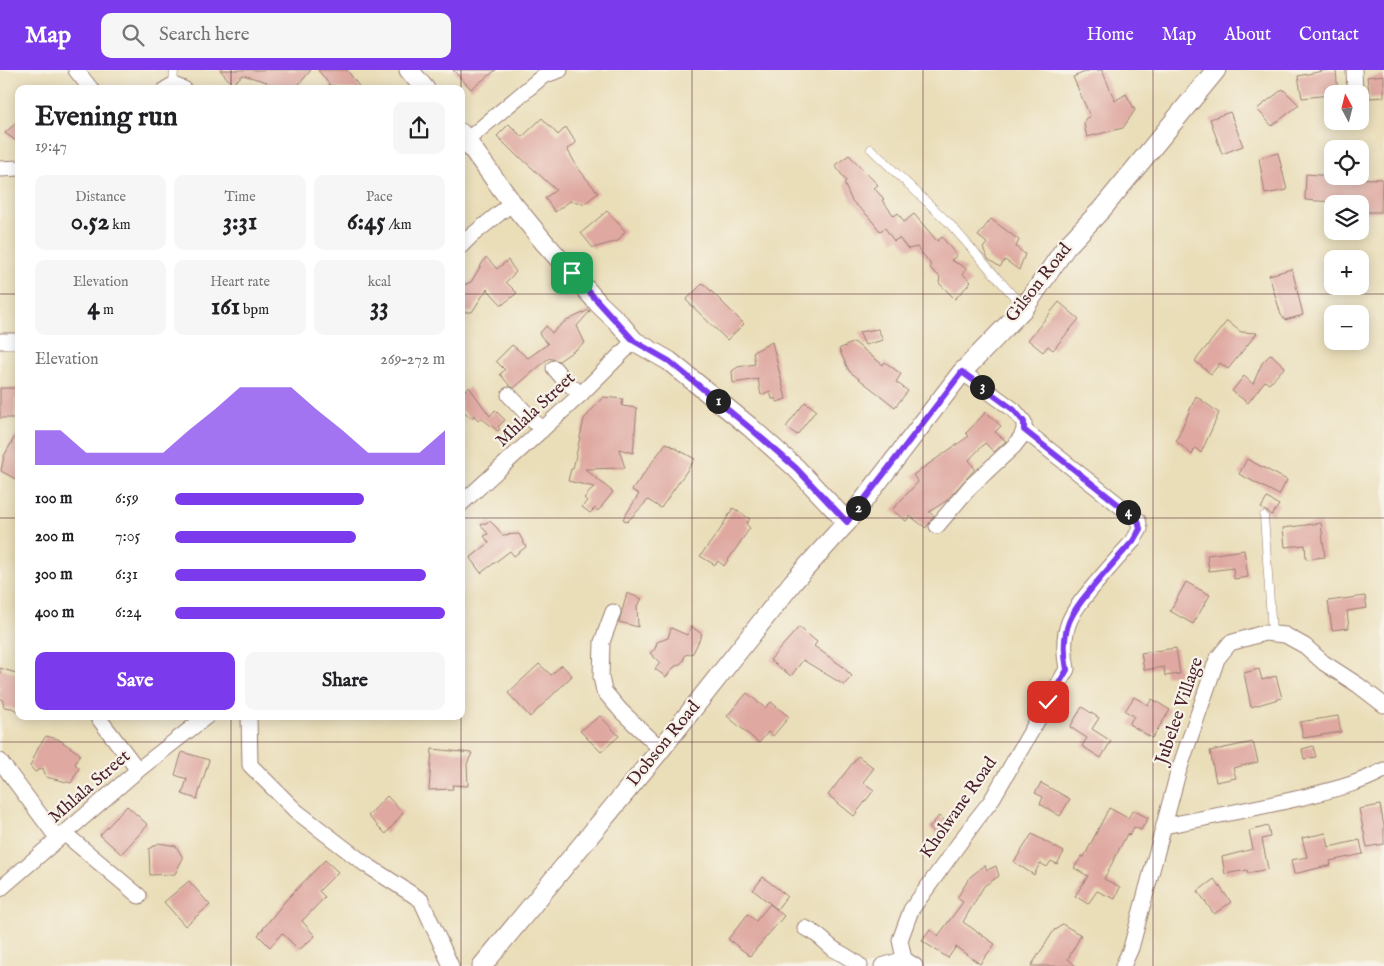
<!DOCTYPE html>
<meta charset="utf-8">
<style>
:root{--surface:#fff;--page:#f6f6f6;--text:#202124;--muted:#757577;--accent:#7c3aed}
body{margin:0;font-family:"IM FELL English",serif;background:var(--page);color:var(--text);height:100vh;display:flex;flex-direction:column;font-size:19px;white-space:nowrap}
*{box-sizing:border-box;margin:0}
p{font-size:16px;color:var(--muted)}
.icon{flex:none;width:28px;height:28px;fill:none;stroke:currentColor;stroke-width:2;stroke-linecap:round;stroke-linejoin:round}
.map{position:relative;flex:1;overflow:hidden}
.drawer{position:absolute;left:15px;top:15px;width:450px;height:635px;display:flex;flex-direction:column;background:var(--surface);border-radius:10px;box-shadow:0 2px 12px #0003}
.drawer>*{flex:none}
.needle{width:32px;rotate:353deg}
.controls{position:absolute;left:1324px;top:15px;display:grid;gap:10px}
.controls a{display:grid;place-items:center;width:45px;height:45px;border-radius:10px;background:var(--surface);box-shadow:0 2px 12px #0003;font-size:25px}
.pin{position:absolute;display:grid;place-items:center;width:42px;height:42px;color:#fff;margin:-21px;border-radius:10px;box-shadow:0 2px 8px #0006}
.km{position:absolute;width:25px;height:25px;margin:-12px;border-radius:50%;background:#222;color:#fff;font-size:14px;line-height:25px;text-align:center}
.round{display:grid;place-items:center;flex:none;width:52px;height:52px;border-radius:10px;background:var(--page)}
.head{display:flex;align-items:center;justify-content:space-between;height:85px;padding:0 20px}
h1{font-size:28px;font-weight:700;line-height:38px}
.stats{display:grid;grid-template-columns:repeat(3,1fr);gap:8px;height:85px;padding:5px 20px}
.stats div{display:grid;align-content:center;border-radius:10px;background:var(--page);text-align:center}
.stats b{font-size:25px;font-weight:700}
.stats small{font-size:14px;font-weight:400}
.stats p{font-size:14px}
.chart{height:140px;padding:10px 20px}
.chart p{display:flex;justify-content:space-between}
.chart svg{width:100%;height:90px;margin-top:5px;fill:var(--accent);opacity:.7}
.button{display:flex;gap:10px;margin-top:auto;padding:10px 20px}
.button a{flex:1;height:58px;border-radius:10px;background:var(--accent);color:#fff;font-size:20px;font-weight:700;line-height:58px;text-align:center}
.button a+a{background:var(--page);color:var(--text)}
ul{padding:0 20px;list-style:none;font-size:16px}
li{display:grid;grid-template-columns:80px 60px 1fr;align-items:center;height:38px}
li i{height:12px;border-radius:6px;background:var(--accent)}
header{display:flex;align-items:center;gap:30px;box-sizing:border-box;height:70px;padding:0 25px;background:var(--accent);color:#fff}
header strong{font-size:24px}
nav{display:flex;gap:28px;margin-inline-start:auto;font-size:18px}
.search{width:350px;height:45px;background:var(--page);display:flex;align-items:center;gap:12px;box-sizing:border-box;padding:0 18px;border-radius:10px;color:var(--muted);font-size:19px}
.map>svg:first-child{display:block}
.building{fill:#dfa9a1}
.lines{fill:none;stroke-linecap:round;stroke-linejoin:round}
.service-casing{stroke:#9a7e72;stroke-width:9}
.minor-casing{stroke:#9a7e72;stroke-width:17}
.tertiary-casing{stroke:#9a7e72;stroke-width:21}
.service{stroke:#fff;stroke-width:8}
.minor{stroke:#fff;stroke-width:15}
.tertiary{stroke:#fff;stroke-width:19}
.route-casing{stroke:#fff;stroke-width:10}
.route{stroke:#7c3aed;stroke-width:6}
.grid{fill:none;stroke:#4a1f2b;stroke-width:1;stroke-opacity:0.55}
.labels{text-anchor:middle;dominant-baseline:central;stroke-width:4.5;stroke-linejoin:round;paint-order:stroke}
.street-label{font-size:18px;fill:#4a1f2b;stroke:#f7f3e8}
</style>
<header>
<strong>Map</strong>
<div class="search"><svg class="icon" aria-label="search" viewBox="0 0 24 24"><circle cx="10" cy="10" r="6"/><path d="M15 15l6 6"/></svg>Search here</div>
<nav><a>Home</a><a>Map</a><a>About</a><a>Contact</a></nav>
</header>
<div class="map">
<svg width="1384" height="896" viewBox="0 0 1384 896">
<rect width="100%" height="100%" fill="#f7f3e8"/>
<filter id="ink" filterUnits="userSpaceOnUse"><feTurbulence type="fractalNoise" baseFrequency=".02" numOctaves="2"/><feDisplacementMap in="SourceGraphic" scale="10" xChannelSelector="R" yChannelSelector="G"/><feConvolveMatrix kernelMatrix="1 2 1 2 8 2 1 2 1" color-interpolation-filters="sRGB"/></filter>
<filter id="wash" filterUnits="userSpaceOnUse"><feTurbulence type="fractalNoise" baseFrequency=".0096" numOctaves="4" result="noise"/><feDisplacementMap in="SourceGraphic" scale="20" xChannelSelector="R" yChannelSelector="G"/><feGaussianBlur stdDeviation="1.12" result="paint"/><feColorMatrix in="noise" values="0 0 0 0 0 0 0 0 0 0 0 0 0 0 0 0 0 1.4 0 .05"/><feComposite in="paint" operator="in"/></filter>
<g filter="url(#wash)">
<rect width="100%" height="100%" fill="#eadeb9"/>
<g id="blocks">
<g class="building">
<path d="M 220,0 L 311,0 L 295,19 L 263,19 L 267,12 L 243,5 L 232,14 Z"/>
<path d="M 318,0 L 347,0 L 361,19 L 333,19 Z"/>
<path d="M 453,0 L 496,0 L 471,19 Z"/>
<path d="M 1090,0 L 1102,0 L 1115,31 L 1126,24 L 1135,40 L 1123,58 L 1087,67 L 1084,55 L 1085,49 L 1090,46 L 1073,7 Z"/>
<path d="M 1327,0 L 1336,0 L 1338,24 L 1302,28 L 1298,6 Z"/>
<path d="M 1384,5 L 1384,27 L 1370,28 L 1367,7 Z"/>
<path d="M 1283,19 L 1299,35 L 1272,56 L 1257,39 Z"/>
<path d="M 1230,42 L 1243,76 L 1222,84 L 1210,49 Z"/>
<path d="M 542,48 L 558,65 L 566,57 L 576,73 L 567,79 L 578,98 L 598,123 L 584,134 L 570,131 L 555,142 L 545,128 L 556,120 L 520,87 L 519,88 L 497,66 L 509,54 L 522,67 Z"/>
<path d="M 19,50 L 19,73 L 5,63 Z"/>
<path d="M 1278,83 L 1287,120 L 1265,124 L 1259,88 Z"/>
<path d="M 849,85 L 878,115 L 874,118 L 884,129 L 882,130 L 894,146 L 898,143 L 904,152 L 914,144 L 937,171 L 942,167 L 957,186 L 951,190 L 966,198 L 963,204 L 971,212 L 955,229 L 939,213 L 940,207 L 930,198 L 930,193 L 917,177 L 908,179 L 899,168 L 894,171 L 885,158 L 880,161 L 868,146 L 852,131 L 844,113 L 846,111 L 835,95 Z"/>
<path d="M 1306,104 L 1332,106 L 1334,108 L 1382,109 L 1381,142 L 1360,142 L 1360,134 L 1305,130 Z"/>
<path d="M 607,141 L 625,161 L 618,171 L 593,178 L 581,163 Z"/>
<path d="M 991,149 L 1019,170 L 1016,177 L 1025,184 L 1019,200 L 1005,190 L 1000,197 L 988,189 L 983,178 L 987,173 L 978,166 Z"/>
<path d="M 486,187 L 497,199 L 508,190 L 516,202 L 506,212 L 517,223 L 502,235 L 487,219 L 472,242 L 461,242 L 461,216 L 471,212 Z"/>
<path d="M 1292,199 L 1303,245 L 1285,250 L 1281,245 L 1269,205 Z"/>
<path d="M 703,213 L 744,254 L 727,270 L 686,230 Z"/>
<path d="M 1059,232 L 1079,249 L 1053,280 L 1048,276 L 1043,282 L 1028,270 Z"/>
<path d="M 589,240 L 590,241 L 577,256 L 585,273 L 559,291 L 549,288 L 514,318 L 510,316 L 500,304 L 505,300 L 496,291 L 512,275 L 528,288 L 548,274 L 539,264 L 546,256 L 552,263 L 564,252 Z"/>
<path d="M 1227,251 L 1241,262 L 1257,263 L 1228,299 L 1220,293 L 1211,304 L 1195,291 Z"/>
<path d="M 878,259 L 883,270 L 865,275 L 859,262 Z"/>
<path d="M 772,272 L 786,329 L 777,332 L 776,329 L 772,329 L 770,321 L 761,325 L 758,309 L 733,313 L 732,301 L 738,297 L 755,294 L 753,282 Z"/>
<path d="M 854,272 L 883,295 L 885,292 L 901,304 L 896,312 L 908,321 L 895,337 L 849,301 L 839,279 Z"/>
<path d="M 1271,284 L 1285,297 L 1269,314 L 1265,311 L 1248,333 L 1232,321 L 1244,306 L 1253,314 L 1262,293 Z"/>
<path d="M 469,317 L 490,346 L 495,340 L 505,350 L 498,357 L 500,359 L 498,361 L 481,348 L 478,351 L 474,345 L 472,349 L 461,339 L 461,325 Z"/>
<path d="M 0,318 L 19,318 L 19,330 L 15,330 L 15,348 L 0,348 Z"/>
<path d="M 1196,326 L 1219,343 L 1201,383 L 1195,378 L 1192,385 L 1176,371 Z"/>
<path d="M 603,327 L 623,329 L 622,336 L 637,338 L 633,383 L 619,379 L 625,398 L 585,399 L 613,422 L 598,441 L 595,438 L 590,443 L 582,437 L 587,431 L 584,428 L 594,417 L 568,411 L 571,399 L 573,399 L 584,349 Z"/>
<path d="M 805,332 L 816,340 L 797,365 L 786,357 Z"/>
<path d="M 986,342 L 1001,356 L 995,362 L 1006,371 L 994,382 L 985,373 L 969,390 L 975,399 L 946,431 L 929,442 L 934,446 L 926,458 L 910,446 L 906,451 L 892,440 L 918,412 L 913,405 L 969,366 L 966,363 Z"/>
<path d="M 19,359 L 19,411 L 1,401 L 4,386 Z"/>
<path d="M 666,373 L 695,389 L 661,438 L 648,430 L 627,452 L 623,449 L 639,424 L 632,420 Z"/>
<path d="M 1247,389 L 1287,410 L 1279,425 L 1239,404 Z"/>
<path d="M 1267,428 L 1279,435 L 1272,445 L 1261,438 Z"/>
<path d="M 733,438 L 750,449 L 746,454 L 750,458 L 724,496 L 718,491 L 715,495 L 700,486 L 720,460 Z"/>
<path d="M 490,451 L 498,459 L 502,465 L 519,464 L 526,477 L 514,486 L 510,481 L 481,503 L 470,488 L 489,473 L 484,466 L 488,464 L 481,455 Z"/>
<path d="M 1321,453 L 1325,487 L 1306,489 L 1305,475 L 1285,477 L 1283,458 Z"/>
<path d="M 1244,480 L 1248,507 L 1234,509 L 1233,498 L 1209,501 L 1207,485 Z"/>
<path d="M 1186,512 L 1210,525 L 1193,554 L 1170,541 Z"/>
<path d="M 627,523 L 642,529 L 637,536 L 638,557 L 619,552 Z"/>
<path d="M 1365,526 L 1367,538 L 1347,541 L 1349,558 L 1332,560 L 1328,531 Z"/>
<path d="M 692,557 L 702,564 L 693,583 L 685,585 L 683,591 L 680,594 L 674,597 L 666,607 L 655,599 L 660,593 L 650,583 L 655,579 L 657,572 L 668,568 L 671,558 L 687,565 Z"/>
<path d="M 799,557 L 817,572 L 814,576 L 842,596 L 852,606 L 844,615 L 803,590 L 791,606 L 770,590 Z"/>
<path d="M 1176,578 L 1180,604 L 1165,606 L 1164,597 L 1144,600 L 1141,583 Z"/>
<path d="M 539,594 L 551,605 L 562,595 L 572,606 L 530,647 L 508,623 Z"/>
<path d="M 0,598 L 19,604 L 19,642 L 12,638 L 4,637 L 2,629 L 0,629 Z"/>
<path d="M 1259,599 L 1262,610 L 1276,606 L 1282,628 L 1251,637 L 1244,603 Z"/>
<path d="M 747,623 L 765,638 L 771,632 L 789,647 L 773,666 L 768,662 L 759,673 L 727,646 Z"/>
<path d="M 1134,627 L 1148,635 L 1152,629 L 1170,640 L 1152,668 L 1129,654 L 1134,646 L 1125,641 Z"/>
<path d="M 1082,637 L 1099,648 L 1092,659 L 1111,671 L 1101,688 L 1082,676 L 1087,668 L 1070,657 Z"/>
<path d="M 600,646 L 619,666 L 601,682 L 580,661 Z"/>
<path d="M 1338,646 L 1341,662 L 1303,668 L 1300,652 Z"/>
<path d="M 46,666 L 58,669 L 80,684 L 75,694 L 79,698 L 71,713 L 46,707 L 43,698 L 35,702 L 30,696 L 39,676 Z"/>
<path d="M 1253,672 L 1258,692 L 1233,698 L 1236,708 L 1216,712 L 1210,681 Z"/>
<path d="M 1313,676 L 1316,687 L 1304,689 L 1302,679 Z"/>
<path d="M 432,679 L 472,683 L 467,694 L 468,716 L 452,715 L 453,719 L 429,720 Z"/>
<path d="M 182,682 L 209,690 L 197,729 L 182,724 L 187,709 L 175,705 Z"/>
<path d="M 858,686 L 874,698 L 863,712 L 874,720 L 854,746 L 828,725 Z"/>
<path d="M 1041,713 L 1070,729 L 1060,746 L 1040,734 L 1043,727 L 1035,723 Z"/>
<path d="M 387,726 L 403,743 L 386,764 L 368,746 Z"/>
<path d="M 1380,735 L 1384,756 L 1384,774 L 1367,777 L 1359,739 Z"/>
<path d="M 127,736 L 148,755 L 121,784 L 100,765 Z"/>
<path d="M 1109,738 L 1128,748 L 1133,740 L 1148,748 L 1141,760 L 1134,757 L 1130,765 L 1127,764 L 1104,809 L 1120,817 L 1115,829 L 1097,821 L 1088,834 L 1075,826 L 1088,806 L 1074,798 L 1082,786 L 1084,787 Z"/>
<path d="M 939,746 L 949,754 L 939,766 L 929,758 Z"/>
<path d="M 1268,756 L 1270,767 L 1262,769 L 1268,799 L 1248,803 L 1247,800 L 1225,804 L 1222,787 L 1253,779 L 1249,761 Z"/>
<path d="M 1326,763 L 1329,777 L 1360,770 L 1363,784 L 1330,791 L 1331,795 L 1294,804 L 1291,790 L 1307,787 L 1302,768 Z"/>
<path d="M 1032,764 L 1064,782 L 1057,794 L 1051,791 L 1047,797 L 1040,793 L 1034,805 L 1014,792 Z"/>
<path d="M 159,773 L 176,776 L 183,788 L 175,804 L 150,805 L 149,779 Z"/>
<path d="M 325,790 L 338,802 L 319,821 L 325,827 L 302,851 L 315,866 L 299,880 L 282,863 L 270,877 L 258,865 L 286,830 Z"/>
<path d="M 985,795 L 987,800 L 996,796 L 999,806 L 984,816 L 963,852 L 995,874 L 980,894 L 956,877 L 948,888 L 922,871 L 930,860 L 938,866 L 963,832 L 957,828 L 970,807 Z"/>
<path d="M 763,807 L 787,826 L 777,839 L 753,820 Z"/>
<path d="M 1214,809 L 1231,832 L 1214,844 L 1198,821 Z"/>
<path d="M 189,811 L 210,835 L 185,856 L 164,832 Z"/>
<path d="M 770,834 L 784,846 L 750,886 L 728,869 L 748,844 L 756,851 Z"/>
<path d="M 1062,854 L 1081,865 L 1068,889 L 1076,896 L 1031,896 L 1055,859 L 1056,860 Z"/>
</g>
</g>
</g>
<g filter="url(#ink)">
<use href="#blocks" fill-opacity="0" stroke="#9a7e72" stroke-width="1"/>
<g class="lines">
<defs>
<g id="service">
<path d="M 173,15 L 174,0"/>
<path d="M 871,79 L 949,153 L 1024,238"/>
<path d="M 1264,446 L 1272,563"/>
</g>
<g id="minor">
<path d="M 76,0 L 91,19"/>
<path d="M 1354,0 L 1355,24"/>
<path d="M 166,19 L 173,15 L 184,19"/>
<path d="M 467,70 L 543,6 L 560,0"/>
<path d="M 0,99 L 19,98"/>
<path d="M 461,176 L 471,166 L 512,133"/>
<path d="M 0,271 L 19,271"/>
<path d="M 554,298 L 565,311 L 581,324"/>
<path d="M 509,325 L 542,360"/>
<path d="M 461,434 L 581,324 L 634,271"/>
<path d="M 937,456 L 970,417 L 1014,376 L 1021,367 L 1024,360 L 1024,352 L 1014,340 L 962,302"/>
<path d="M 613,542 L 602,572 L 601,607 L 604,621 L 621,641 L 661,679"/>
<path d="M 97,646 L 138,700"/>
<path d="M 249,646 L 250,695 L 296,741 L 365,794 L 421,830 L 451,896"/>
<path d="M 0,691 L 58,769"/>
<path d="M 1164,756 C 1211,747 1257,738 1304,727 C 1331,720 1359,714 1384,700"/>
<path d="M 64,763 L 139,826"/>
<path d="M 0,819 L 138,700 L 207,646"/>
<path d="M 805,858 C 817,862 825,873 835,880 C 844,885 852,889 860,896"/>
<path d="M 882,896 L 904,889"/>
<path d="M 915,896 L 904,889 L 900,870 L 911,840 L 976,750 L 991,731 L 1067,599 C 1059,557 1071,543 1097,512 C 1109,498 1121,484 1133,471 L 1140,459 L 1138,450 L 1024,360"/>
<path d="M 1123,896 L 1131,878 L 1178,703 L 1217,589 L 1230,573 L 1264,563 L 1285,565 L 1305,576 L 1324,593 L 1358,615 L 1384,635"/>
</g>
<g id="tertiary">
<path d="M 409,0 L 425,19"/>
<path d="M 461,63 L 512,133 L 544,172 L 599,234 L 620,254 L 634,271 L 669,291 L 750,357 L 796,398 L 847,452"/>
<path d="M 482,896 L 657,684 L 793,512 L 847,452 L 962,302 L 1024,238 L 1066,177 L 1102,139 L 1216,0"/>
</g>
</defs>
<use href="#service" class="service-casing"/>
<use href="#minor" class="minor-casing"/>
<use href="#tertiary" class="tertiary-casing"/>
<use href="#service" class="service"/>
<use href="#minor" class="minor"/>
<use href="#tertiary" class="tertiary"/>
</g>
</g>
<g class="lines" filter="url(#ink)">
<defs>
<path id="route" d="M 572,203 L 634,271 L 669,291 L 750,358 L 796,398 L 847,452 L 962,302 L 1014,340 L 1024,352 L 1024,360 L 1138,450 L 1140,459 L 1133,471 C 1121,484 1109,498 1097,512 C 1071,543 1059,557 1067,600 L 1048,632"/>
</defs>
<use href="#route" class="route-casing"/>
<use href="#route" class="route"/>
</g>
<path class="grid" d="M 231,0 L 231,19M 461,0 L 461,896M 692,0 L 692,896M 923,0 L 923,896M 1153,0 L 1153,896M 0,224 L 19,224M 461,224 L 1384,224M 0,448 L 19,448M 461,448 L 1384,448M 231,646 L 231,896M 0,672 L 1384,672"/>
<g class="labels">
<g class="street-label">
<text transform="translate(1039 213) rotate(-52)">Gilson Road</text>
<text transform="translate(536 340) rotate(-43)">Mhlala Street</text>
<text transform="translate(1180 641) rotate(-71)">Jubelee Village</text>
<text transform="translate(664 674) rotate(-51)">Dobson Road</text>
<text transform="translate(90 717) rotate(-41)">Mhlala Street</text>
<text transform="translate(959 738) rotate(-55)">Kholwane Road</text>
</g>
</g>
</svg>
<div class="controls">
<a><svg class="needle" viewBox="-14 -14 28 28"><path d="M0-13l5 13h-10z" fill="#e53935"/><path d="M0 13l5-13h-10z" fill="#757577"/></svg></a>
<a><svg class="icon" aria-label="locate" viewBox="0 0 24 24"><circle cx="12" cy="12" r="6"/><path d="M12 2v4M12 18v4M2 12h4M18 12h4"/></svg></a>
<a><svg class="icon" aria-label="layers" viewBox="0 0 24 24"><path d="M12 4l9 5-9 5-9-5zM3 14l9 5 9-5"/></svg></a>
<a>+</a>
<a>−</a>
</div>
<div class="pin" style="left:572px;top:203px;background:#1e9e55"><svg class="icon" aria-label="arrive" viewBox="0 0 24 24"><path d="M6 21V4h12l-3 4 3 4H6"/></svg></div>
<div class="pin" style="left:1048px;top:632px;background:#d93025"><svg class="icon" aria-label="check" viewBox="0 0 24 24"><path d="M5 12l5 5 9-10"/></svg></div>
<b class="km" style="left:718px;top:331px">1</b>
<b class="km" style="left:858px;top:438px">2</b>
<b class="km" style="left:982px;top:317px">3</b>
<b class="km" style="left:1128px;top:442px">4</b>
<section class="drawer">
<div class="head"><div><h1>Evening run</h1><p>19:47</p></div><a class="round"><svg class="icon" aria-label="share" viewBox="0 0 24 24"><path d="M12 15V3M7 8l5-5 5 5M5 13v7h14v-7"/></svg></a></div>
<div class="stats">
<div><p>Distance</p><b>0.52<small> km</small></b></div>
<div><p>Time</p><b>3:31</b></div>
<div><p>Pace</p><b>6:45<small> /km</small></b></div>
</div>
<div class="stats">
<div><p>Elevation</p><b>4<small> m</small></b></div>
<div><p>Heart rate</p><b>161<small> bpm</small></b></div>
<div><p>kcal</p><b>33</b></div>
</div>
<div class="chart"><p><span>Elevation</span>269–272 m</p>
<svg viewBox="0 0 160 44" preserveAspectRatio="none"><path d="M0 44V27L10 27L20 38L30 38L40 38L50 38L60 27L70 17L80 6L90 6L100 6L110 17L120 27L130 38L140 38L150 38L160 27V44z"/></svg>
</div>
<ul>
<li><b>100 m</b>6:59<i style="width:70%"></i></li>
<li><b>200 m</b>7:05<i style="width:67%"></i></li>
<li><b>300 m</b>6:31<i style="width:93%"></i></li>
<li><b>400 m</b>6:24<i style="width:100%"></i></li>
</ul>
<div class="button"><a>Save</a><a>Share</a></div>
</section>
</div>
